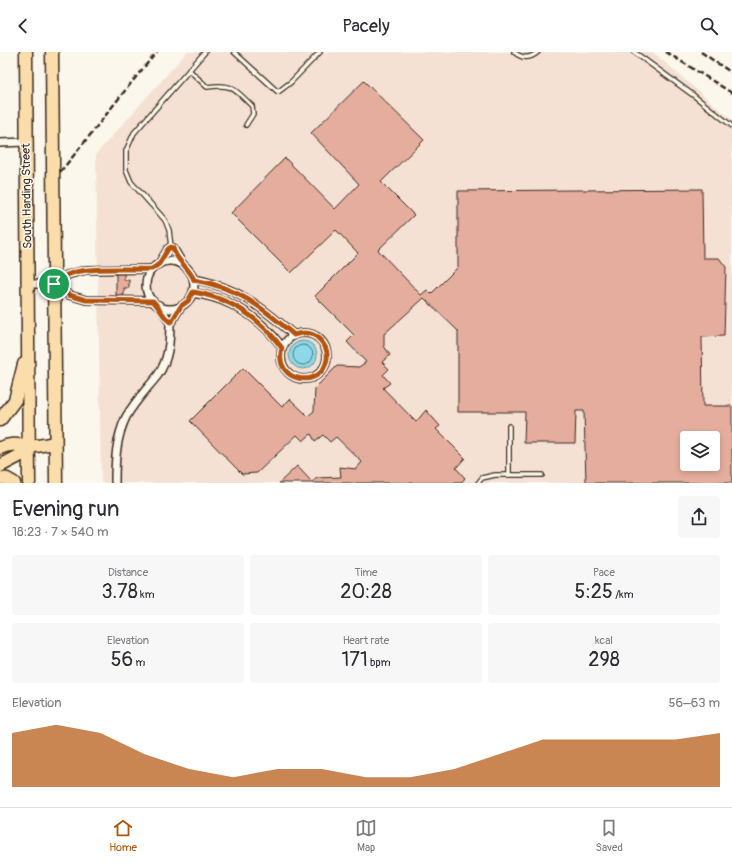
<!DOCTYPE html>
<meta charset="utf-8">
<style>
:root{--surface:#fff;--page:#f7f7f7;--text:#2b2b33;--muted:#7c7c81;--line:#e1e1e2;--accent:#b45309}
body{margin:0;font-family:Pangolin,sans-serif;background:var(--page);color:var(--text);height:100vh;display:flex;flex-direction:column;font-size:15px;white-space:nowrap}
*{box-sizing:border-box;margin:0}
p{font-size:13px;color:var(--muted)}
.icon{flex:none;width:22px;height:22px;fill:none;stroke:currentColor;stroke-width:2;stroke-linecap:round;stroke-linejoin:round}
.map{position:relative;height:431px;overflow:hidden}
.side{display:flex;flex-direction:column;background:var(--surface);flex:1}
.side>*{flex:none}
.controls{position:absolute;left:680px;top:379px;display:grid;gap:8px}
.controls a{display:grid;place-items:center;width:40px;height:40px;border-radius:4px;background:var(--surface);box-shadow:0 2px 6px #0003;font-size:20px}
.pin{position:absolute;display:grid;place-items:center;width:34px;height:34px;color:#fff;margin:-17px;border:2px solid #fff;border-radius:50%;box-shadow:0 1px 4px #0007}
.round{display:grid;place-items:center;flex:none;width:42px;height:42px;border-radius:4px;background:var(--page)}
.overview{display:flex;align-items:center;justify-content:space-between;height:68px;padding:0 12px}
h1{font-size:22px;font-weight:600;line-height:30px}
.stats{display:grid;grid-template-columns:repeat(3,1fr);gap:6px;height:68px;padding:4px 12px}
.stats div{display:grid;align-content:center;border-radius:4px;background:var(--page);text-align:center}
.stats b{font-size:20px;font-weight:600}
.stats small{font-size:11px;font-weight:400}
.stats p{font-size:11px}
.chart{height:112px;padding:8px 12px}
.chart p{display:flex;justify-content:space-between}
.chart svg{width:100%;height:72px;margin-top:4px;fill:var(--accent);opacity:.7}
header{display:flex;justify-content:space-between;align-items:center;height:52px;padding:0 12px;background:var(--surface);font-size:18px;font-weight:600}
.dock{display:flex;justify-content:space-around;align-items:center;height:56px;border-top:1px solid var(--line);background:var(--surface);font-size:11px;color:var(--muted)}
.dock a{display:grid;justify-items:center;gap:2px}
.dock .active{color:var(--accent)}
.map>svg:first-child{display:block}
.built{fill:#f4e1d4;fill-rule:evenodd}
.water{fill:#8bd9e9;stroke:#6b9398}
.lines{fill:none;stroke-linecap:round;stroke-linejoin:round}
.shore{stroke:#5b706f;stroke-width:1}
.building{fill:#e5ad9d;stroke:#3b2a1e;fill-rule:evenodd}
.lane-casing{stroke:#3b2a1e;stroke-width:6}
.street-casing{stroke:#3b2a1e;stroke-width:10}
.primary-casing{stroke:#3b2a1e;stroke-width:15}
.lane{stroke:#fbf7ec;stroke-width:3.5}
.street{stroke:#fbf7ec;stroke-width:7}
.primary{stroke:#fbddab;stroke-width:12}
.rail{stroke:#3b2a1e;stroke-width:2.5;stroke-dasharray:6 3;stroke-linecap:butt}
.route-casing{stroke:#fff;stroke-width:8}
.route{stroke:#b45309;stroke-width:5}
.labels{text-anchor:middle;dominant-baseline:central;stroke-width:3;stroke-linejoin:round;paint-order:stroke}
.street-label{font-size:12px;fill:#3b2a1e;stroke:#fbf7ec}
</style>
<header><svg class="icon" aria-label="back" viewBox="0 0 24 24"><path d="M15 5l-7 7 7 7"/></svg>Pacely<svg class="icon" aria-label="search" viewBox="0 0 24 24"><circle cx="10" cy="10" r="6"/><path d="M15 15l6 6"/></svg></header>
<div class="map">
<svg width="732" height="431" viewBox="0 0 732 431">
<rect width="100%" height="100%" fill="#fbf7ec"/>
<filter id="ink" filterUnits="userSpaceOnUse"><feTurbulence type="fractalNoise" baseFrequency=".025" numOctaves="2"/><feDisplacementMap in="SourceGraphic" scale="8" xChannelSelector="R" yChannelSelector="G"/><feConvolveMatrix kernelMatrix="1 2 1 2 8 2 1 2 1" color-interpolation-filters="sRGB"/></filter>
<g filter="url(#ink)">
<path class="built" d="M 187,0 L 653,0 L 732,68 L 732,431 L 101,431 L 96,102 ZM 687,386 L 713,386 L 713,412 L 687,412 Z"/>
<circle class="water" cx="303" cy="303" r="14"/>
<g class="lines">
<circle class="shore" cx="303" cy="303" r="10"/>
</g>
<g class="building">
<path d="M 364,29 L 424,88 L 381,130 L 414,163 L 378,198 L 421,243 L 427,238 L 431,242 L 458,215 L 458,139 L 702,137 L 703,206 L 719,206 L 726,215 L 724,284 L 702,285 L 703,354 L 732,354 L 732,431 L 586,431 L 584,359 L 576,359 L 575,391 L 524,391 L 525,360 L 458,360 L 458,279 L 424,246 L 384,282 L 384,294 L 390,303 L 382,310 L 389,317 L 383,323 L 390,331 L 383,336 L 416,370 L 426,358 L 440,374 L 436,377 L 465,406 L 456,416 L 465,426 L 461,431 L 279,431 L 297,414 L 312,430 L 317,426 L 341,425 L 340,415 L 356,417 L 362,410 L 336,385 L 330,390 L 323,383 L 315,389 L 311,382 L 303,389 L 297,383 L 257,421 L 242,422 L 190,369 L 243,316 L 282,355 L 290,347 L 308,364 L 314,359 L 315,336 L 337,314 L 359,315 L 366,310 L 347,290 L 354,283 L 315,244 L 358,201 L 336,178 L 291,221 L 231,161 L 285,106 L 335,157 L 359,132 L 311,81 ZM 687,386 L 713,386 L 713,412 L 687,412 Z"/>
<path d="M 116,221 L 124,221 L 124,228 L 129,228 L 129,236 L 124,236 L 124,243 L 116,243 Z"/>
</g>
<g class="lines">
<defs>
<g id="lane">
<path d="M 234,0 L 278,40 L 291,30 L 320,0"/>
<path d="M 514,0 C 522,7 530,7 538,0"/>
<path d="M 634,0 L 693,43 L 732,74"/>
<path d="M 189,18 L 207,35 C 233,31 234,37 252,54 L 253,62 L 246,73"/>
<path d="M 171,195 L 169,178 L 165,168 L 131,130 L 126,118 L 126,99 L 134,81 L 205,0"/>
<path d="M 509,374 L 509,423"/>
<path d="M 478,431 L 482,426 L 495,423 L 542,423"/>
</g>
<g id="street">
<path d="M 0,91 L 26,90"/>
<circle cx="170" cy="233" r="24"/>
<path d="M 159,212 L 168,197 L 171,195 L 173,196 L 182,211"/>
<path d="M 194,227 C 237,235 262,255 294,283"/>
<path d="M 28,232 L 54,232 L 67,223 L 86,218 L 152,217"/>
<path d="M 54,232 L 69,243 L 86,248 L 153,249"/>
<path d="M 193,241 C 230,246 260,266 282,295"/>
<path d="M 159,253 L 168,268 L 170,270"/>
<circle cx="304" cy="304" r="23"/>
<path d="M 115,431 C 115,408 116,386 126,365 C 135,349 147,337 158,323 C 169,307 170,289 170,270 L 172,269 L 181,254"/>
</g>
<g id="primary">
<path d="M 26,0 L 29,431"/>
<path d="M 52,0 L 56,431"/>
<path d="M 0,368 L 15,348 L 24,312"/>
<path d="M 0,396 C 12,391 17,393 29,394 C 37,395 47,392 55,391"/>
<path d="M 0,414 L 21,403 L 29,395"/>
<path d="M 0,426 L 7,427 L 14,431"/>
</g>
</defs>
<use href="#lane" class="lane-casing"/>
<use href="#street" class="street-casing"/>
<use href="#primary" class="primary-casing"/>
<use href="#lane" class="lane"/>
<use href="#street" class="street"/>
<use href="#primary" class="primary"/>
<g class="rail">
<path d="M 666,0 L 732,41"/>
<path d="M 701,0 L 732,21"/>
<path d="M 60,120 C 93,81 123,39 157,0"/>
</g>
</g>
</g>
<g class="lines" filter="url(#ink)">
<defs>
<path id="route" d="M 171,195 L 173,196 C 176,209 189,215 194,228 C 237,235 262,255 294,283 C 303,280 313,280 320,288 C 325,293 328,300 327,307 C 322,339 272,330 282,296 C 260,266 230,246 193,240 L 188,249 L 181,254 L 172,269 L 170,270 C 164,266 159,255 153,249 L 86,248 L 69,243 L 54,232 C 58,229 62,225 67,223 C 84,214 132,218 152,217 L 159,212 L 168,197 Z"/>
</defs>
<use href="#route" class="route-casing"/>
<use href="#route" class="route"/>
</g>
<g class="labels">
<g class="street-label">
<text transform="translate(27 144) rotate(-91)">South Harding Street</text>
</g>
</g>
</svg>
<div class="controls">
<a><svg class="icon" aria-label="layers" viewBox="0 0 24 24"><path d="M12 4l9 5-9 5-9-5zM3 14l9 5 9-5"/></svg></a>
</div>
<div class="pin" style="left:54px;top:232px;background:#1e9e55"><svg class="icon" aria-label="arrive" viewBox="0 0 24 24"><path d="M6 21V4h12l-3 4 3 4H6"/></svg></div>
</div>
<section class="side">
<div class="overview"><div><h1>Evening run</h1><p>18:23 · 7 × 540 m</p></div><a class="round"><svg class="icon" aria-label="share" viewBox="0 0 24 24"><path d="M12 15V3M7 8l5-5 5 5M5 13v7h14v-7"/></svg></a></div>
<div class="stats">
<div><p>Distance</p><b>3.78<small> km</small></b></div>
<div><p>Time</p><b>20:28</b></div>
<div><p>Pace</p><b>5:25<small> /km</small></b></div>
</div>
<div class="stats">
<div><p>Elevation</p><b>56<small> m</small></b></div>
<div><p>Heart rate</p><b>171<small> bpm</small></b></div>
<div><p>kcal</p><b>298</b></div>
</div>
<div class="chart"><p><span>Elevation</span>56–63 m</p>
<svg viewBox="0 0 160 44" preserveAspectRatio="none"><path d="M0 44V11L10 6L20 11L30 24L40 33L50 38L60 33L70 33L80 38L90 38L100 33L110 24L120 15L130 15L140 15L150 15L160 11V44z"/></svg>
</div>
</section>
<nav class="dock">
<a class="active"><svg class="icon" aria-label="home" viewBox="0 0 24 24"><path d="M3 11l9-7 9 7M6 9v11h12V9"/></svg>Home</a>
<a><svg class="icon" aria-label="map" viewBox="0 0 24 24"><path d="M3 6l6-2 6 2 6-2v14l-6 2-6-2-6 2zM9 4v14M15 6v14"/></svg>Map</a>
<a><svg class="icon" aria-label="saved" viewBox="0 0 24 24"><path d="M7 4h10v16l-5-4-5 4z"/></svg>Saved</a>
</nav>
